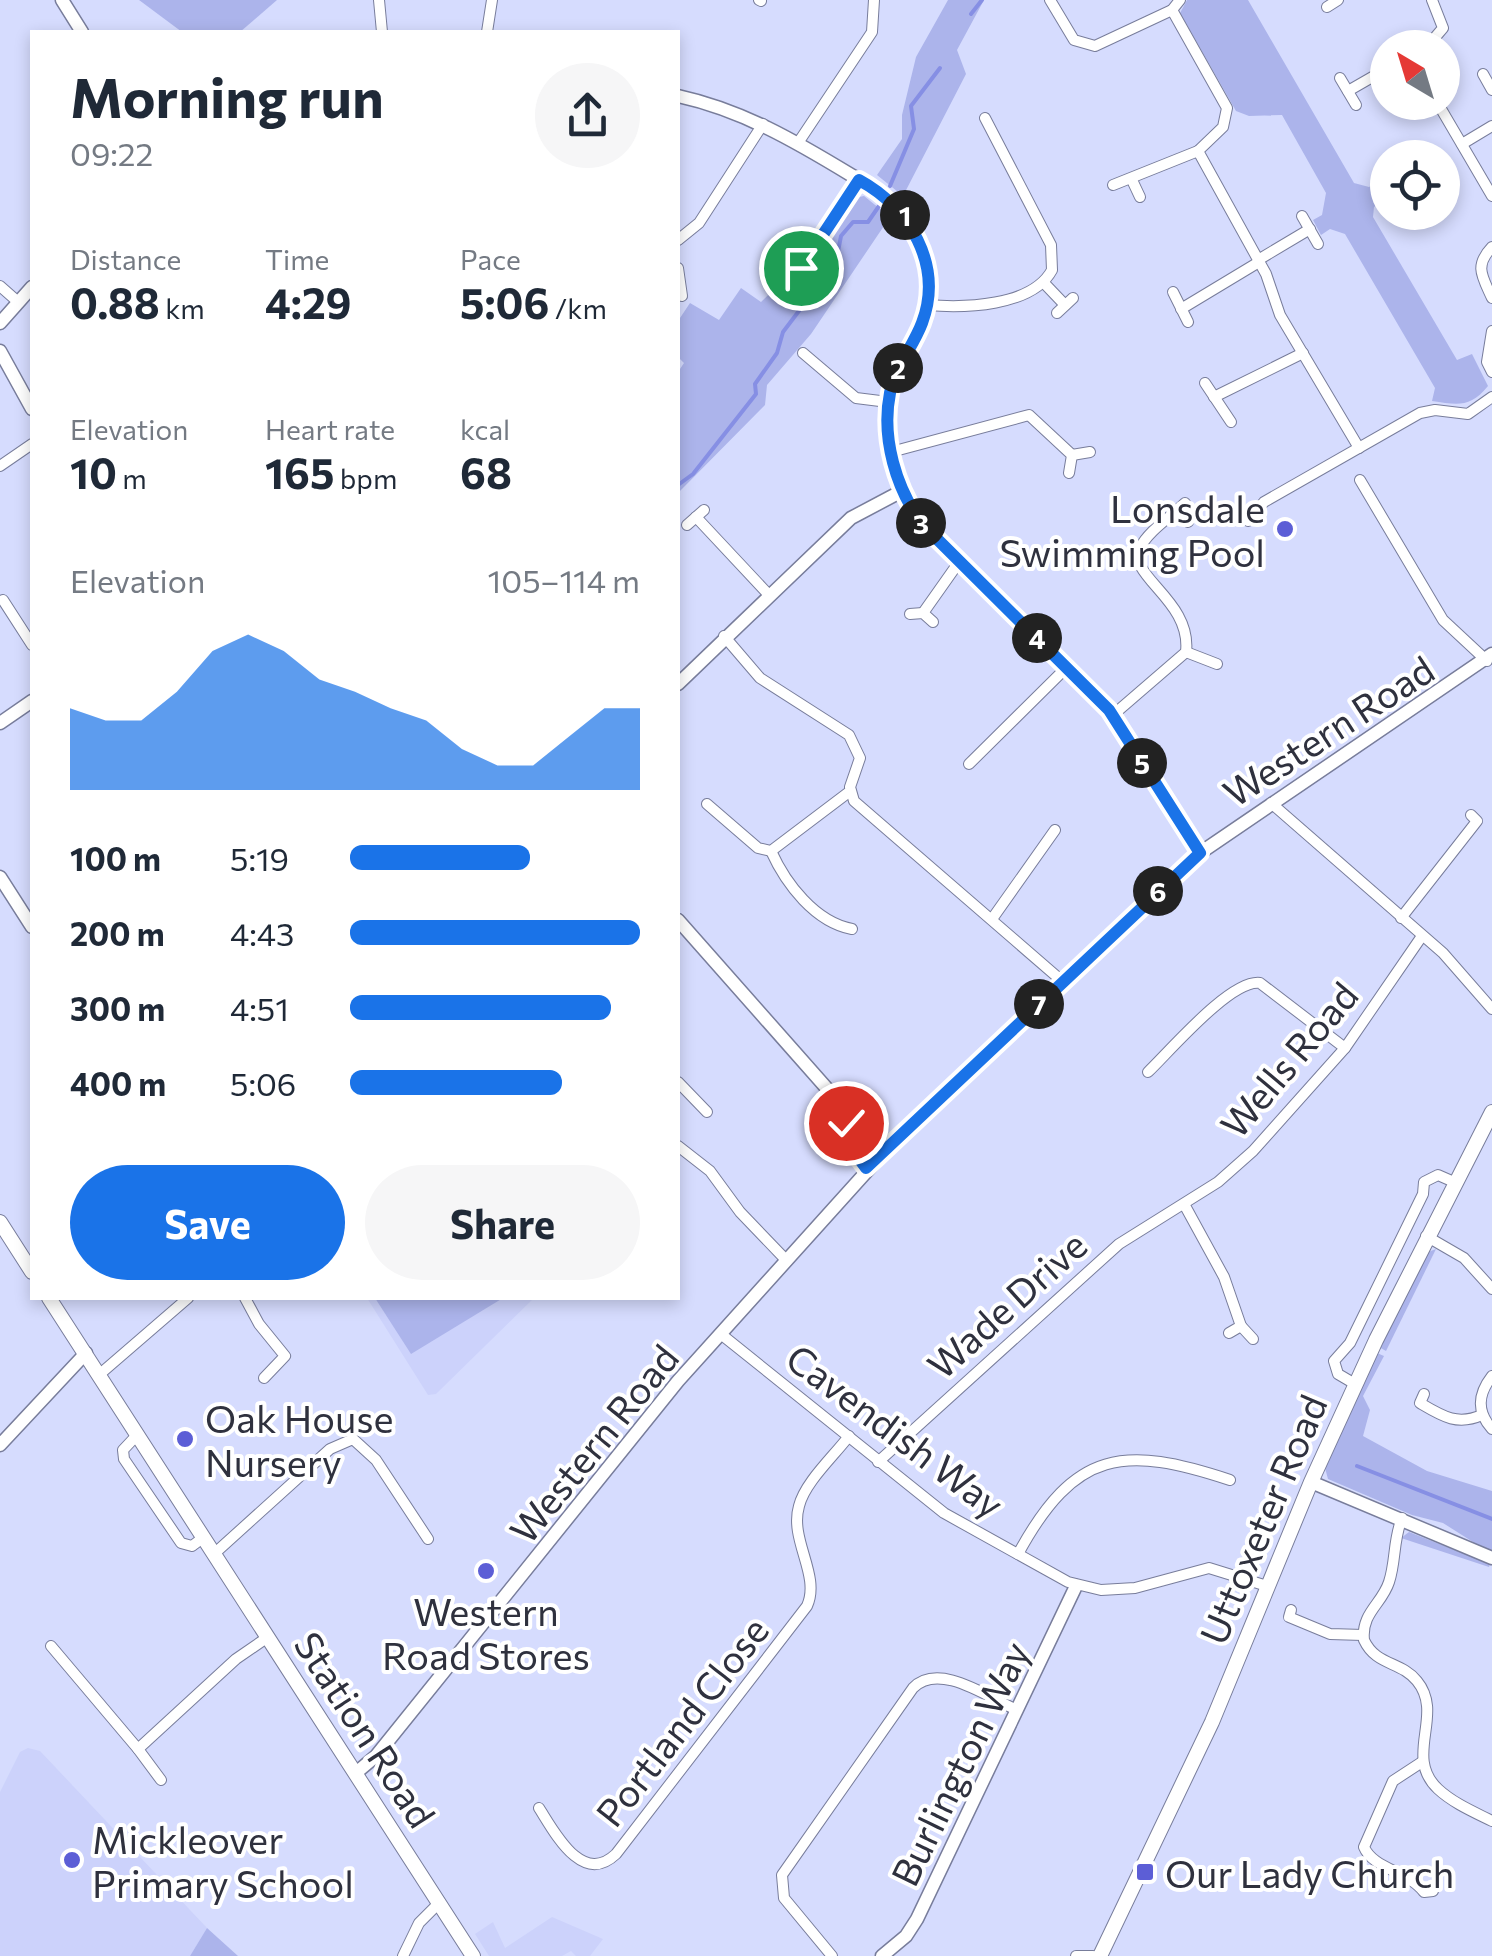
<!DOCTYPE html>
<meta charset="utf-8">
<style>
:root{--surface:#fff;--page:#f6f6f7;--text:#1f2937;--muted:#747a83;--accent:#1a73e8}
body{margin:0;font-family:Commissioner,sans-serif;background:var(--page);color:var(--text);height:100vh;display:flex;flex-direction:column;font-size:38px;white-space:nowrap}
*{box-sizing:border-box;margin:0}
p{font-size:32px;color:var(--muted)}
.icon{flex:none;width:55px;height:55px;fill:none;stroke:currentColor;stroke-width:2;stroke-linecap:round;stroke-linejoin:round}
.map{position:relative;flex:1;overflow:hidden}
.details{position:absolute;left:30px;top:30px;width:650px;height:1270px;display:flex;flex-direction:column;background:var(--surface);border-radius:0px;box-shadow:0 5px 15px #0003}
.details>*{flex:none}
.needle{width:65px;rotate:322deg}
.controls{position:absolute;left:1370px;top:30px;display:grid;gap:20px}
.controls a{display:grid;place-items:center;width:90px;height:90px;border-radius:50%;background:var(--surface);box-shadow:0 5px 15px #0003;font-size:50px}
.pin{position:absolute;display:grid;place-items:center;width:85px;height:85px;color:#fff;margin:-42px;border:5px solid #fff;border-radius:50%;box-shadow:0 2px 10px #0007}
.km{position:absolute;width:50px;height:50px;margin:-25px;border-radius:50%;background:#222;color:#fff;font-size:28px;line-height:50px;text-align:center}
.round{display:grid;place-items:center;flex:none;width:105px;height:105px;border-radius:52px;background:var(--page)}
.overview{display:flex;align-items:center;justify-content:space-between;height:170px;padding:0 40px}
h1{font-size:55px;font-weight:700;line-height:75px}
.stats{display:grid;grid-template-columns:repeat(3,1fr);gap:15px;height:170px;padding:10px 40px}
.stats div{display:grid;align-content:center}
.stats b{font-size:42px;font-weight:700}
.stats small{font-size:28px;font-weight:400}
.stats p{font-size:28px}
.chart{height:280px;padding:20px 40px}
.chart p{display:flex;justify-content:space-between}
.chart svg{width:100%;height:180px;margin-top:10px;fill:var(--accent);opacity:.7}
.button{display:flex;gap:20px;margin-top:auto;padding:20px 40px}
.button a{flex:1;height:115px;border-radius:60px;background:var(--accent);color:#fff;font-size:40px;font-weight:700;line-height:115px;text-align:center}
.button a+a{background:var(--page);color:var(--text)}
ul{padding:0 40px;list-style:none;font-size:32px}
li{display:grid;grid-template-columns:160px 120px 1fr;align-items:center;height:75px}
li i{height:25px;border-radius:12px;background:var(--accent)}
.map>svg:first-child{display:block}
.built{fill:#ccd2fb}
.green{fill:#acb4eb}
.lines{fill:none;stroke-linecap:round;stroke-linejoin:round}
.stream{stroke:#868fe4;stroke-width:4}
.minor-casing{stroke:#787d9b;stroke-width:12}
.tertiary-casing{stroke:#787d9b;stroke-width:15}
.secondary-casing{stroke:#787d9b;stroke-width:16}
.minor{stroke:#fff;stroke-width:10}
.tertiary{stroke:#fff;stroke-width:12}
.secondary{stroke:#fff;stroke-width:14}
.route-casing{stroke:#fff;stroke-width:20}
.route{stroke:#1a73e8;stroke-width:12}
.poi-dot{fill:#5c5ed6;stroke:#fff;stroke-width:4}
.labels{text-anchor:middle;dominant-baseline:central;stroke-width:8;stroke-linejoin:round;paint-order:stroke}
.poi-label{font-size:38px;fill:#2f313e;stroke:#fff;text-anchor:start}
.street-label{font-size:38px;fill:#2f313e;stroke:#fff}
</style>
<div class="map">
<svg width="1492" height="1956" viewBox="0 0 1492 1956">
<rect width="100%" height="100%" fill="#d6dcfe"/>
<g class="built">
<path d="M 367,1298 L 534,1298 L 436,1394 L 428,1395 Z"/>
<path d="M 28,1748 L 40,1751 L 207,1928 L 190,1956 L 0,1956 L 0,1792 L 20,1752 Z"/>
<path d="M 552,1917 L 603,1939 L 590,1956 L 576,1956 L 571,1951 L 562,1956 L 489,1956 L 475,1934 L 493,1922 L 505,1948 Z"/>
</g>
<g class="green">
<path d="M 139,0 L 277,0 L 240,32 L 182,32 Z"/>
<path d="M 948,0 L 984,0 L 957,50 L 966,74 L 903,196 L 877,175 L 902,139 L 902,115 L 916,57 Z"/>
<path d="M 1187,0 L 1248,0 L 1354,183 L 1369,187 L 1384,179 L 1387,199 L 1374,207 L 1373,217 L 1457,360 L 1472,354 L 1488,386 C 1470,408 1458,405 1432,401 L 1435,388 L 1345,234 L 1330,229 L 1321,235 L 1313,220 L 1322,215 L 1326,193 L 1282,115 L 1249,116 L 1236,111 L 1180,13 Z"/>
<path d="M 864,196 L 890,217 L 811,334 L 767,385 L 765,405 L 678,493 L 678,372 L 684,363 L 678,357 L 678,321 L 690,303 L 719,320 L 741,288 L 761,302 L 793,271 L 804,281 L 824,255 L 826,236 L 854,198 Z"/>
<path d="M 1436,1249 L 1386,1351 L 1379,1347 L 1423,1254 Z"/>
<path d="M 375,1298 L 503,1298 L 411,1354 Z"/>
<path d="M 1377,1353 L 1384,1356 L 1363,1396 L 1370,1410 L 1363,1436 L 1427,1471 L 1492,1491 L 1492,1554 L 1443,1523 L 1412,1515 L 1328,1479 L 1325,1468 Z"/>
<path d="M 1409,1532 L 1490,1564 L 1489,1567 L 1401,1538 Z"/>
<path d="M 207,1928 L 238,1956 L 190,1956 Z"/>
</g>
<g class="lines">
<g class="stream">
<path d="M 971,14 L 982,0"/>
<path d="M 890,186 L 914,129 L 911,106 L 940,68"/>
<path d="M 678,485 L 693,474 L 756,394 L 755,384 L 777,353 L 783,332 L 836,262 L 841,236 L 853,222 L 868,222 L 879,206"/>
<path d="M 1357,1466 L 1492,1519"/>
</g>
<defs>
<g id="minor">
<path d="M 379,0 L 382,32"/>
<path d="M 759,0 L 761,1"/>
<path d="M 1050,0 L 1074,40 L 1095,46 L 1172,10 L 1180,0"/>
<path d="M 1327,7 L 1338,0"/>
<path d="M 1172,10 L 1227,108 L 1223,127 L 1198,151 L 1266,274 L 1280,315 L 1359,448"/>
<path d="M 487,32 L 492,0"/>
<path d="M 1426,48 L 1443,28 L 1432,0"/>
<path d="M 1483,74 L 1492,90"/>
<path d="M 1340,78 L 1356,105"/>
<path d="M 1348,91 L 1388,68"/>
<path d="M 1437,102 L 1492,196"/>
<path d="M 798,143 L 872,32 L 874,0"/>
<path d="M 1462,144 L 1492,126"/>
<path d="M 1132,180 L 1140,197"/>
<path d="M 1113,185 L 1198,151"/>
<path d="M 1302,216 L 1318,244"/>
<path d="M 678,240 L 699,223 L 763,124"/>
<path d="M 1492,247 C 1474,266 1482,276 1492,298"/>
<path d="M 1258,260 L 1310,229"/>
<path d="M 678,268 L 682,296"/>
<path d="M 801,268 L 859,180"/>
<path d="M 1044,283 L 1065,305"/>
<path d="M 0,286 L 17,301"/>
<path d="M 1173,292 L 1188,322"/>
<path d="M 927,305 C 963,308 1032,307 1052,270 L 1051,245 L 985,118"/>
<path d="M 1181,309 L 1259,262"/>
<path d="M 1057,313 L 1073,298"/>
<path d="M 1492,331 L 1487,362 L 1492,372"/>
<path d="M 803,353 L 856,398 L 888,402"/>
<path d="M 1205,383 L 1231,422"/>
<path d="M 1214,397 L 1303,353"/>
<path d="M 891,452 L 1029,415 L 1072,455 L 1069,473"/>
<path d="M 1072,455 L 1090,452"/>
<path d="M 0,466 L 32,444"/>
<path d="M 1360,480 L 1443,620 L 1487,661"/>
<path d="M 1178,510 L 1188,522"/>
<path d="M 696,517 L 769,595"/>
<path d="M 1248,521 L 1264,502 L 1420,413 L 1435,410 L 1468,414 L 1492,397"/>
<path d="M 687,525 L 704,510"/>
<path d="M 3,600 L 32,645"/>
<path d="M 923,613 L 959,562"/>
<path d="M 910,614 L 923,613 L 933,622"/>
<path d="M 724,636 L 760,678 L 849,735 L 860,758 L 850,787 L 854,801 L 1062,981"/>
<path d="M 1186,652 L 1217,664"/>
<path d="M 1113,715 L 1186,652 C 1192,600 1126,576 1140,548 C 1148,531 1172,516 1185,503"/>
<path d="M 969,764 L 1067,667"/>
<path d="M 1271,803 L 1443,953 L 1492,1009"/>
<path d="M 707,804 L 758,848 L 771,851 L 849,792"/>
<path d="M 771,851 C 786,884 815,922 852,929"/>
<path d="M 1401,918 L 1477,821 L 1471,815"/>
<path d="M 992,919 L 1055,830"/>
<path d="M 1148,1072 C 1170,1051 1231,979 1260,983 L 1345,1048"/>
<path d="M 678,1082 L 707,1112"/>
<path d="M 678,1146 L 710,1171 L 740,1212 L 787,1261"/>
<path d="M 1184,1204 L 1224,1277 L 1241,1326 L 1229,1333"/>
<path d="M 1426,1236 L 1464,1258 L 1492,1289"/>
<path d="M 245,1298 L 259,1324 L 285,1356 L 264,1378"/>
<path d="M 1241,1326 L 1253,1339"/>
<path d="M 722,1335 L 944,1513 L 1068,1582 L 1101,1590 L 1135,1588 L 1209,1568 L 1267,1586"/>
<path d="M 100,1374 L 188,1298"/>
<path d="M 1492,1376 C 1478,1394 1476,1411 1492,1429"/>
<path d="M 1355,1384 L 1338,1374 L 1334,1361 L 1350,1343 L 1423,1194 L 1424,1182 L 1438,1175 L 1454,1182"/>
<path d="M 1424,1394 L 1420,1403 C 1442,1416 1457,1426 1482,1415"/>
<path d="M 138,1434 L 123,1450 L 124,1459 L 181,1543 L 192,1546 L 204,1537"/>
<path d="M 878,1462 L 1119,1244 L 1218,1182 L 1253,1151 L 1345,1048 L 1422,936"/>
<path d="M 1402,1518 C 1393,1540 1396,1561 1389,1582 C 1382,1604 1361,1613 1364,1640 C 1376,1666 1401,1661 1417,1681 C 1445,1715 1403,1756 1438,1789 C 1453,1803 1474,1812 1492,1821"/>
<path d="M 215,1553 L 330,1449 L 353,1439 L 376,1460 L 428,1539"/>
<path d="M 1018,1554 C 1075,1449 1124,1445 1230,1480"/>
<path d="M 1291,1610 L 1289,1617 L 1330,1634 L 1363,1635"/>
<path d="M 51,1646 L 138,1749 L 236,1659 L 268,1637"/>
<path d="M 138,1749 L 161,1780"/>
<path d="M 1422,1762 L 1393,1781 L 1364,1847 C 1373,1869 1408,1871 1424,1892 L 1433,1891"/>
<path d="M 539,1808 C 555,1833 582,1886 616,1854 L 807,1606 C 821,1575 789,1540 799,1506 C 805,1482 834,1456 849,1436"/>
<path d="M 403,1956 L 419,1923 L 440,1902"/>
<path d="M 832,1956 L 784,1898 L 782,1875 L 913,1688 C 939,1661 989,1698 1017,1710"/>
<path d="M 1076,1956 L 1093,1956"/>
</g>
<g id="tertiary">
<path d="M 62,0 L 82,32"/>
<path d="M 678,96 C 742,110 795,141 851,175 C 868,185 888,194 901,210 C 921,235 931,271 927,303 C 923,330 906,349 896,373 C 875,421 893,484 923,525 L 1109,710 L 1200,853"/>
<path d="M 0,323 L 32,287"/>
<path d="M 0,351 L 32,409"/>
<path d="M 678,684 L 851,518 L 902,491"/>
<path d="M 0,723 L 32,701"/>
<path d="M 0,877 L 32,927"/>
<path d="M 678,920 L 830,1092 L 857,1156 L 867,1168"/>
<path d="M 0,1445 L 86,1353"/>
<path d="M 1311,1482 L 1492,1558"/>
<path d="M 357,1772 L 376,1756 L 678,1381 L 905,1129 L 1200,853 L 1492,654"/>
<path d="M 882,1956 L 906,1936 L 917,1919 L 1076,1586"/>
</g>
<g id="secondary">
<path d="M 0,1222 L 32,1272"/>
<path d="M 49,1298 L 473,1956"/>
<path d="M 1100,1956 L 1212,1722 L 1311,1482 L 1376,1340 L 1492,1112"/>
</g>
</defs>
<use href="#minor" class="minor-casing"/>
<use href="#tertiary" class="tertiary-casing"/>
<use href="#secondary" class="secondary-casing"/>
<use href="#minor" class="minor"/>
<use href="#tertiary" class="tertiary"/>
<use href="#secondary" class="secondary"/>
</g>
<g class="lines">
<defs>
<path id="route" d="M 801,268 L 859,180 C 909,207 944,265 922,323 C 913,347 895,367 890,393 C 881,438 896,489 923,525 L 1109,710 L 1200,853 L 866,1168 L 857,1156 L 846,1123"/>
</defs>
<use href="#route" class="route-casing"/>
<use href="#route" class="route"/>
</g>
<g class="poi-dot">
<circle cx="1285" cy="529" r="10"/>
<circle cx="185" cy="1439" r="10"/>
<circle cx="486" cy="1571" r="10"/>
<circle cx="72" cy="1860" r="10"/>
<rect x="1135" y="1862" width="20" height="20" rx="5"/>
</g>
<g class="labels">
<g class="poi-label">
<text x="1265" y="507" text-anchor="end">Lonsdale<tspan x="1265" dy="44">Swimming Pool</tspan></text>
<text x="205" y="1417">Oak House<tspan x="205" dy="44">Nursery</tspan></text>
<text x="486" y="1610" text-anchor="middle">Western<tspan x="486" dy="44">Road Stores</tspan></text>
<text x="92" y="1838">Mickleover<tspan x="92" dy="44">Primary School</tspan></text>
<text x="1165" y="1872">Our Lady Church</text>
</g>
<g class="street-label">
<text transform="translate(1328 730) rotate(-33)">Western Road</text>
<text transform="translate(1288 1059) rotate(-50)">Wells Road</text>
<text transform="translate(1006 1304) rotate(-42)">Wade Drive</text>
<text transform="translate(896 1430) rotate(37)">Cavendish Way</text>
<text transform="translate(593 1443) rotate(-51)">Western Road</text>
<text transform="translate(1262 1519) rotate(-67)">Uttoxeter Road</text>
<text transform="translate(681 1721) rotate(-52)">Portland Close</text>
<text transform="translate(366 1729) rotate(57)">Station Road</text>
<text transform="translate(959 1763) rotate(-64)">Burlington Way</text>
</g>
</g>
</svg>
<div class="controls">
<a><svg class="needle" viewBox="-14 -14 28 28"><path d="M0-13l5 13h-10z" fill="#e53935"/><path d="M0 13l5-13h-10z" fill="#747a83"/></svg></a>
<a><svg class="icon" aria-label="locate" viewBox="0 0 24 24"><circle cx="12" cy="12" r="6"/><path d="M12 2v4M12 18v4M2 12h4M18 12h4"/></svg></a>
</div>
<div class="pin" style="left:801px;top:268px;background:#1e9e55"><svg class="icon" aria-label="arrive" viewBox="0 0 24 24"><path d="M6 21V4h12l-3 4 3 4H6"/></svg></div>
<div class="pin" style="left:846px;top:1123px;background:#d93025"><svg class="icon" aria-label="check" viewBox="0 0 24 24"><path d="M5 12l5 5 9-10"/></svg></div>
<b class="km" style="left:905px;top:215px">1</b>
<b class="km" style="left:898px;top:368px">2</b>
<b class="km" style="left:921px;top:523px">3</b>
<b class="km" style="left:1037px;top:638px">4</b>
<b class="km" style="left:1142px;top:763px">5</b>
<b class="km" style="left:1158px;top:891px">6</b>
<b class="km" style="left:1039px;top:1004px">7</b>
<section class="details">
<div class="overview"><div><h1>Morning run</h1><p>09:22</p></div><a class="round"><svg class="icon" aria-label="share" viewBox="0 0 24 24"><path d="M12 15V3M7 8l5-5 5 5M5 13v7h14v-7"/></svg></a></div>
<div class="stats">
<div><p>Distance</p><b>0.88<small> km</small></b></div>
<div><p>Time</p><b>4:29</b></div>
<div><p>Pace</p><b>5:06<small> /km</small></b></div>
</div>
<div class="stats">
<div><p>Elevation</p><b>10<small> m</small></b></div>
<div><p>Heart rate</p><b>165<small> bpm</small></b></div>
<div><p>kcal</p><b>68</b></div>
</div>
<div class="chart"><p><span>Elevation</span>105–114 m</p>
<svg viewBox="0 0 160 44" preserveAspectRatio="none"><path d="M0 44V24L10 27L20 27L30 20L40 10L50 6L60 10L70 17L80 20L90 24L100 27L110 34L120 38L130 38L140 31L150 24L160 24V44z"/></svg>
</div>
<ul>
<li><b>100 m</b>5:19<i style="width:62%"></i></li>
<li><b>200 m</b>4:43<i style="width:100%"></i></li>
<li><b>300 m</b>4:51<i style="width:90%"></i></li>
<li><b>400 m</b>5:06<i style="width:73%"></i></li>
</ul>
<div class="button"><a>Save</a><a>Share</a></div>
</section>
</div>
